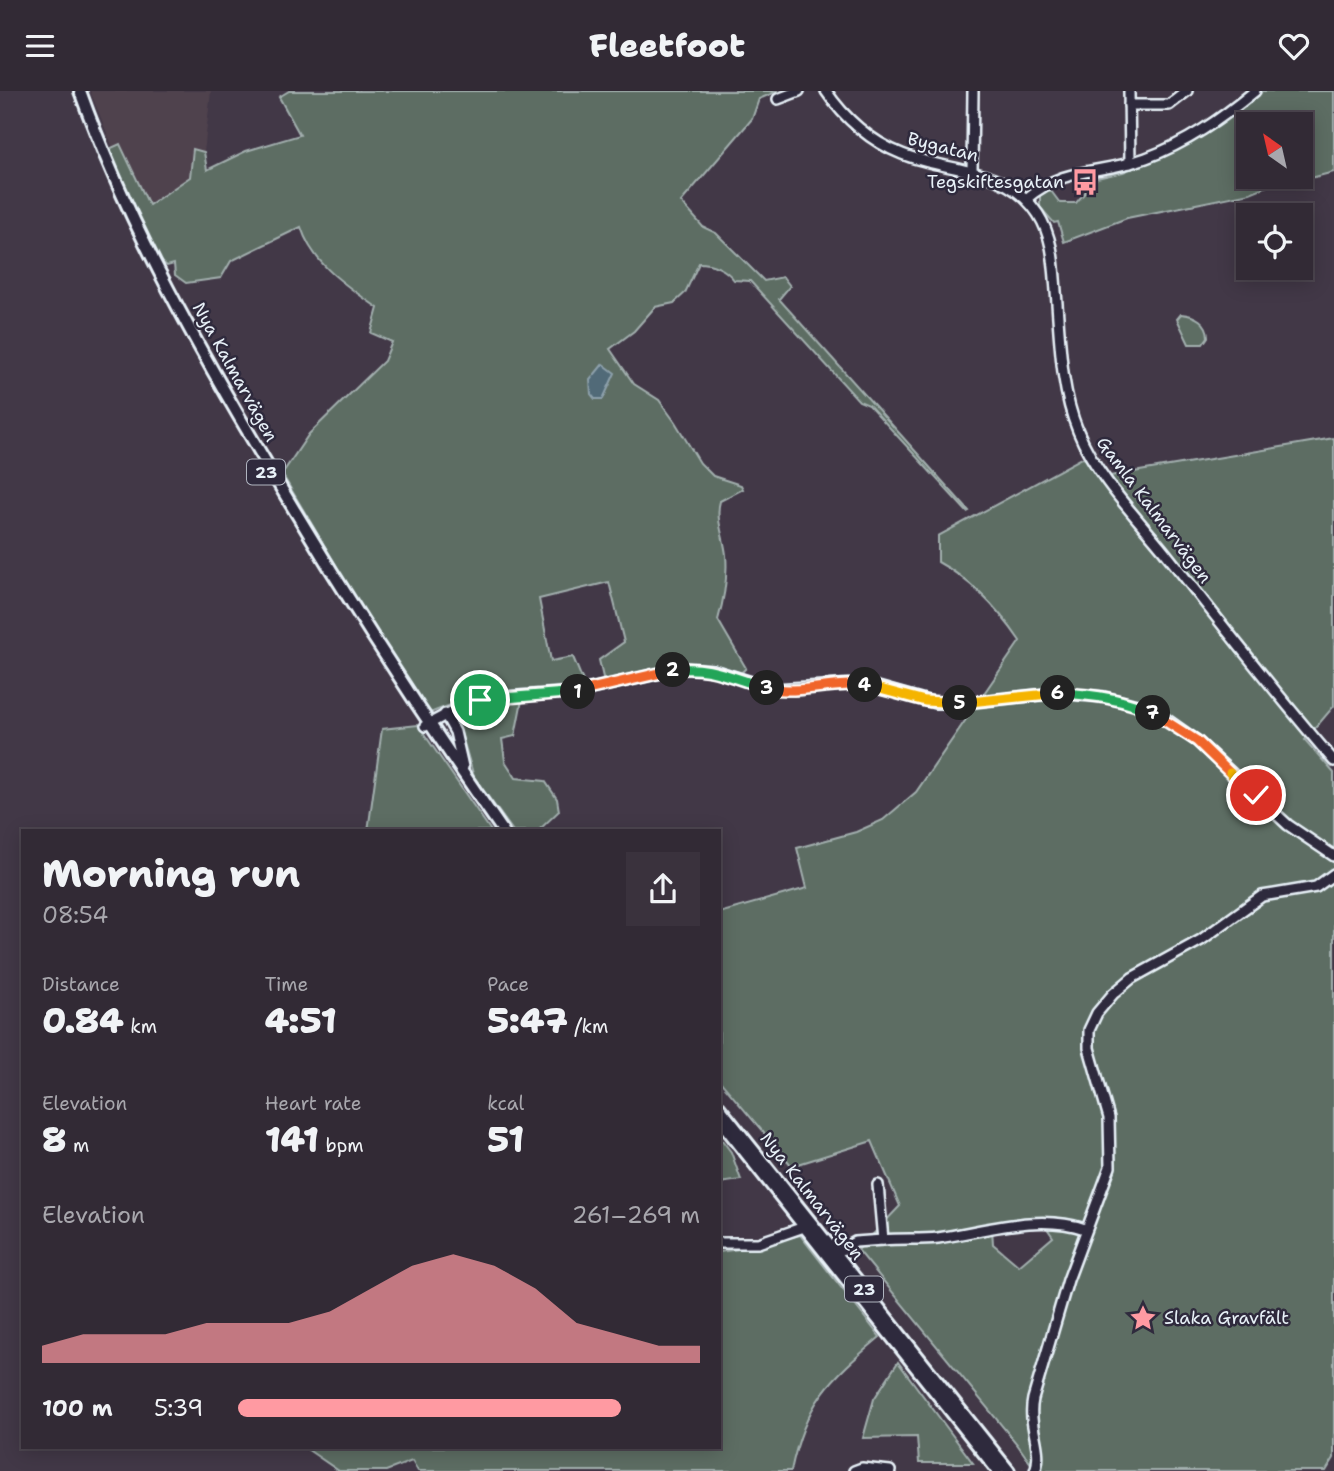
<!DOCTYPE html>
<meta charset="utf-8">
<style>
:root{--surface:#322a35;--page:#3a323d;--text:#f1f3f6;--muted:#a8a7ad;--line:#4d4650;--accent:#ff9aa2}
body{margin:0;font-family:"Shantell Sans",sans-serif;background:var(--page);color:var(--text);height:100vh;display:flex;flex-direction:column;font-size:26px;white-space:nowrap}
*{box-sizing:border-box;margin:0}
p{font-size:23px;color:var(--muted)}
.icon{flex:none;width:38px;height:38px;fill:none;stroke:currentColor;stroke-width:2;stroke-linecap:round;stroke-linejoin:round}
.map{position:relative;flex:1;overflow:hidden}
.sheet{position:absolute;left:21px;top:738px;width:700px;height:620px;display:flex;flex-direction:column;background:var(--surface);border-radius:0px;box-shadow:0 4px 18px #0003,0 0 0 2px var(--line)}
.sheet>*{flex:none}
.needle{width:46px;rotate:326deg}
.fabs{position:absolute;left:1236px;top:21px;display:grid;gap:14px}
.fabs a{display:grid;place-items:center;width:77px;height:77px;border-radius:0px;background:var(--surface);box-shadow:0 4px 18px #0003,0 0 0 2px var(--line);font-size:35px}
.pin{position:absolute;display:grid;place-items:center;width:60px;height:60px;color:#fff;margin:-30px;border:4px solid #fff;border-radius:50%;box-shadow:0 2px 7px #0007}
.km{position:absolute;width:35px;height:35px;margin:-18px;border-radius:50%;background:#222;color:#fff;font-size:19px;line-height:35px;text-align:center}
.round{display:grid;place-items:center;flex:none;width:74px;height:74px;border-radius:0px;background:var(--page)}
.overview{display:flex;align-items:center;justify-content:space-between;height:119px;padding:0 21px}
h1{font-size:38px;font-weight:800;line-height:52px}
.metrics{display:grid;grid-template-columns:repeat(3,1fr);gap:10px;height:119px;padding:7px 21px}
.metrics div{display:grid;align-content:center}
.metrics b{font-size:35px;font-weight:800}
.metrics small{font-size:19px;font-weight:400}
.metrics p{font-size:19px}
.chart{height:196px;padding:14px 21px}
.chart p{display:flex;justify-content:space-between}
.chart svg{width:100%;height:126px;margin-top:7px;fill:var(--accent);opacity:.7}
ul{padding:0 21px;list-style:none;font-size:23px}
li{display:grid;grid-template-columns:112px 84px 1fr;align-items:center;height:52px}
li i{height:18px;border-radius:9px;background:var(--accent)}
header{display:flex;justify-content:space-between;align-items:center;height:91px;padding:0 21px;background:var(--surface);font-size:32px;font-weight:800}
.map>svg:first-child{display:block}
.built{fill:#50424e}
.green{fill:#5d6d64;stroke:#a2afae;stroke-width:2;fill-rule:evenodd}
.water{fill:#516a78;stroke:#8da0ab;stroke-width:2}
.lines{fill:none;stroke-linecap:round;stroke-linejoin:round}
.minor-casing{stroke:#e8f1f8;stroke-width:14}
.major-casing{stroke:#e8f1f8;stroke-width:16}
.minor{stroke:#2f2a3d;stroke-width:9}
.major{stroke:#2f2a3d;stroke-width:10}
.split-1-casing{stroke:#fff;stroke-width:14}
.split-2-casing{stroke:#fff;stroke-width:14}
.split-3-casing{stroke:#fff;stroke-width:14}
.split-4-casing{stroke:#fff;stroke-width:14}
.split-5-casing{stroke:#fff;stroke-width:14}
.split-6-casing{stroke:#fff;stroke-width:14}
.split-7-casing{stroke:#fff;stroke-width:14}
.split-8-casing{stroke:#fff;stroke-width:14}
.split-9-casing{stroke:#fff;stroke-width:14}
.split-1{stroke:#22a559;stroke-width:9}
.split-2{stroke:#f0652b;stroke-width:9}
.split-3{stroke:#22a559;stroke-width:9}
.split-4{stroke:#f0652b;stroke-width:9}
.split-5{stroke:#f5b400;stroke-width:9}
.split-6{stroke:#f5b400;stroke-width:9}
.split-7{stroke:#22a559;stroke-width:9}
.split-8{stroke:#f0652b;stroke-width:9}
.split-9{stroke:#f5b400;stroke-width:9}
.labels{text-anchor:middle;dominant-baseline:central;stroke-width:5;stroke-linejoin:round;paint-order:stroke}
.shield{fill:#2f2a3d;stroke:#b0b5c0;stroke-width:2}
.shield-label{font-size:16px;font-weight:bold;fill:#e8f1f8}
.street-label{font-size:18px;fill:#e8f1f8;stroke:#2f2a3d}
.poi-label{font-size:18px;fill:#e8f1f8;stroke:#2f2a3d;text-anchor:end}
</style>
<header><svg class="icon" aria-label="menu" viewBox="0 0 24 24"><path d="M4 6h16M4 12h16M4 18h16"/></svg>Fleetfoot<svg class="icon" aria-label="heart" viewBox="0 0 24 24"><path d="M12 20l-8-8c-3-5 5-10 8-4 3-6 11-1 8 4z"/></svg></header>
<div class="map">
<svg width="1334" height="1380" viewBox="0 0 1334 1380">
<rect width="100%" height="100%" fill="#423847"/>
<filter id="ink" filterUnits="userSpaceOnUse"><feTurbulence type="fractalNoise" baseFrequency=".0143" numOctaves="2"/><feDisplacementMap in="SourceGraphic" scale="14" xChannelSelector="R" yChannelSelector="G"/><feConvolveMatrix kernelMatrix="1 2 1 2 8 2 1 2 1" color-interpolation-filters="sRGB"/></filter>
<g filter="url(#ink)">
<path class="built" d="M 90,0 L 211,0 L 204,61 L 193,59 L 190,86 L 149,114 L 121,54 L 113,57 Z"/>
<g class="green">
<path d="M 289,0 L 778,0 L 759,8 L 752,28 L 681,111 L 703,136 L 716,142 L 764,190 L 783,186 L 790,195 L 779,208 L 969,420 L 967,421 L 869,314 L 859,310 L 750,190 L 734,189 C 726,178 712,172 699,172 L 685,202 L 674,212 L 655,216 L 634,240 L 610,258 L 634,293 L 659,309 L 675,331 L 700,372 L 713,385 L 741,394 L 743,398 L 720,410 C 715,428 724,445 726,464 C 728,486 724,508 718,529 L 746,577 L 741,582 L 709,573 L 688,572 L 604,591 L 599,569 L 624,551 L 609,491 L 539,508 L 551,570 L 573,566 L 585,595 L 552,601 L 478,603 L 430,622 L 352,501 L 282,383 L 309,343 L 384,270 L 392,251 L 371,242 L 378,217 C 347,195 313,174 301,136 L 231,170 L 221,187 L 186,192 L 175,184 L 174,173 L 167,175 L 156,166 L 107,59 L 120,53 L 149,114 L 190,86 L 193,58 L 204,61 L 207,79 L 246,60 L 300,44 L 279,6 Z"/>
<path d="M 1259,0 L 1334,0 L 1334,81 L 1311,87 L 1300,85 L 1300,33 L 1248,33 L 1248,86 L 1290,86 L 1250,102 L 1127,127 L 1064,151 L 1058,131 L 1054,132 L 1040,116 L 1040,102 L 1047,98 L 1051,100 L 1060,112 L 1076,112 L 1097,87 L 1123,81 L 1166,64 L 1198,45 Z"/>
<path d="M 1181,223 C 1195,224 1208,231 1208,246 L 1203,253 L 1189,253 L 1177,228 Z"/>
<path d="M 1334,347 L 1334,615 L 1305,649 L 1334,682 L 1334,1367 L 1326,1380 L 1036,1380 L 1017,1353 L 858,1159 L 900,1115 L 872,1050 L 792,1075 L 719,989 L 719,822 L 807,797 L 797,757 L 856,741 L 883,729 L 916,701 L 1020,550 C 999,519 971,489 938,471 L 938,445 L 1082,367 L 1087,368 L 1238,563 L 1247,557 L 1110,385 ZM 1044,1133 L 1053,1146 L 1019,1175 L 993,1153 L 992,1137 Z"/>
<path d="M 522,609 L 515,645 L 502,648 L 505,670 L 516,687 L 545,690 L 557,708 L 559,720 L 538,740 L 513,740 L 474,686 L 456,625 C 476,610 499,610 522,609 Z"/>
<path d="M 418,634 L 491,740 L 368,740 L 382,638 Z"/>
<path d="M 719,1045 L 731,1061 L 741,1089 L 719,1092 Z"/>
<path d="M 800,1144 L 880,1246 C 829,1289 805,1312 791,1380 L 418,1380 L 412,1370 L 386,1380 L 339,1380 L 304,1356 L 719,1356 L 719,1161 L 753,1156 Z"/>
<path d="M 898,1271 L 973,1372 L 919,1372 L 917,1346 L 863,1347 L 874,1308 Z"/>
</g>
<path class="water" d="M 603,273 L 615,282 L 603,308 L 595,308 L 591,303 L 590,289 Z"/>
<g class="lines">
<defs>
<g id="minor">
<path d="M 826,0 C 844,27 871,51 902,63 C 950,82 1007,75 1038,123 C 1053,146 1054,174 1056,200 C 1060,246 1060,297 1078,340 C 1096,385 1134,423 1164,460 C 1220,531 1275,602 1334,670"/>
<path d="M 1129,0 L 1130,72"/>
<path d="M 778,8 L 799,0"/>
<path d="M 1129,14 L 1169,14 L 1187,0"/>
<path d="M 972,80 L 973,0"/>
<path d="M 1026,108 C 1066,74 1100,84 1146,67 C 1187,52 1221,28 1255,0"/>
<path d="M 445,623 L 455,641 L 463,676"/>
<path d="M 425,635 L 470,611 L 490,607 L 577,601 L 683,577 L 713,579 L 774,598 L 856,593 L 878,596 L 935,612 L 965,612 L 1056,602 L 1104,606 L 1137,614 L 1166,628 L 1197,650 L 1288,734 L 1334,765"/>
<path d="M 878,1094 L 883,1149 C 901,1147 920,1149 938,1147 C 985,1140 1038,1122 1085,1138"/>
<path d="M 719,1152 L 758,1152 L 804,1136"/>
<path d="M 836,1162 L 855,1151 L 883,1149"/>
<path d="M 854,1380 L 862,1377 L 890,1380"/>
<path d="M 1035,1380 C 1044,1358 1027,1336 1033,1308 L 1068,1189 L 1110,1076 L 1109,1027 L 1089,957 L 1089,939 L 1097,922 L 1113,903 L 1132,887 L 1201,849 L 1262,805 L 1316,796 L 1334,783"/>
</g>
<g id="major">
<path d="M 80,0 C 124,123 188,239 254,351 C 332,485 415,614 503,740"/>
<path d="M 719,1016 L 1009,1380"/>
<path d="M 719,1028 L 998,1380"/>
</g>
</defs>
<use href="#minor" class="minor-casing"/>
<use href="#major" class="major-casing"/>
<use href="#minor" class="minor"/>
<use href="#major" class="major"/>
</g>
</g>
<g class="lines" filter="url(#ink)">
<defs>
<path id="split-1" d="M 480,609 L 578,601"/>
<path id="split-2" d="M 578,601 L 673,579"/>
<path id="split-3" d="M 673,579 C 708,573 734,588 767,597"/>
<path id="split-4" d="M 767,597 C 799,604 832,591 865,594"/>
<path id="split-5" d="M 865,594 L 925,610 L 960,612"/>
<path id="split-6" d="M 960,612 L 1058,602"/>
<path id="split-7" d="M 1058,602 C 1090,603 1123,607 1153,622"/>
<path id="split-8" d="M 1153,622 L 1197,650 L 1230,682"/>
<path id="split-9" d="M 1230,682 L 1256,704"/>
</defs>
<use href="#split-1" class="split-1-casing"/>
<use href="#split-2" class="split-2-casing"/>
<use href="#split-3" class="split-3-casing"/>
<use href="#split-4" class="split-4-casing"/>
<use href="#split-5" class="split-5-casing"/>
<use href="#split-6" class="split-6-casing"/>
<use href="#split-7" class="split-7-casing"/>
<use href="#split-8" class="split-8-casing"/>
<use href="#split-9" class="split-9-casing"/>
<use href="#split-1" class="split-1"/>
<use href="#split-2" class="split-2"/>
<use href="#split-3" class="split-3"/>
<use href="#split-4" class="split-4"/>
<use href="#split-5" class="split-5"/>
<use href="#split-6" class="split-6"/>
<use href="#split-7" class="split-7"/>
<use href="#split-8" class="split-8"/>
<use href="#split-9" class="split-9"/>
</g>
<defs>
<symbol id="bus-bare" viewBox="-9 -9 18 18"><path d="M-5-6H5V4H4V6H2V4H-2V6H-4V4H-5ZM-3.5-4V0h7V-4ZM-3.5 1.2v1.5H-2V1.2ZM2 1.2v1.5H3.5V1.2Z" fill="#ff9aa2" stroke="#2f2a3d" stroke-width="2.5" paint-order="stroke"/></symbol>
<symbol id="sight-bare" viewBox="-9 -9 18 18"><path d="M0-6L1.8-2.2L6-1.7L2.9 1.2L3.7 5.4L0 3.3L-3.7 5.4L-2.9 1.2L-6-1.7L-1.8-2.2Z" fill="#ff9aa2" stroke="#2f2a3d" stroke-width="2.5" paint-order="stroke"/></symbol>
</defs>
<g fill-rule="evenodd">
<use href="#bus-bare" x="1066" y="72" width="38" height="38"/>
<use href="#sight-bare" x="1124" y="1208" width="38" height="38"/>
</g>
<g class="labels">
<g class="shield">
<rect x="247" y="368.5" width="38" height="25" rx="5"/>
<rect x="845" y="1185.5" width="38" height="25" rx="5"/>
</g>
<g class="shield-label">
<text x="266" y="381">23</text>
<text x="864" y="1198">23</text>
</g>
<g class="street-label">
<text transform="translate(943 56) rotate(14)">Bygatan</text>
<text transform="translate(235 281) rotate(61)">Nya Kalmarvägen</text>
<text transform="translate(1154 419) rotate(53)">Gamla Kalmarvägen</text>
<text transform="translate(812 1105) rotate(52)">Nya Kalmarvägen</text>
</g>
<g class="poi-label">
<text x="1064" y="91">Tegskiftesgatan</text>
<text x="1164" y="1227" text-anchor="start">Slaka Gravfält</text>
</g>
</g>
</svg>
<div class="fabs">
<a><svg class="needle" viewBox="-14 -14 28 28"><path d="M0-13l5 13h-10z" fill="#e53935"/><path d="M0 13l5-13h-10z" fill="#a8a7ad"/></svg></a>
<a><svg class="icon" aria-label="locate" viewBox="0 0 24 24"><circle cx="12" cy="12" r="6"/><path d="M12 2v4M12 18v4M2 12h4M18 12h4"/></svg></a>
</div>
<div class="pin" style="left:480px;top:609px;background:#1e9e55"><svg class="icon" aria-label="arrive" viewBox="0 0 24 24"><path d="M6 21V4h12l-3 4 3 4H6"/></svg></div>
<div class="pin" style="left:1256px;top:704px;background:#d93025"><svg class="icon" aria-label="check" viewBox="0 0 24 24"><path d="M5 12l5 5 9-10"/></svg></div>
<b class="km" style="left:578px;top:601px">1</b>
<b class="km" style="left:673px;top:579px">2</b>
<b class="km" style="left:767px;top:597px">3</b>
<b class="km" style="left:865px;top:594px">4</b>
<b class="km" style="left:960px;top:612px">5</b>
<b class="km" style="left:1058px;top:602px">6</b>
<b class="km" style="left:1153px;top:622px">7</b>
<section class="sheet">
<div class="overview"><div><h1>Morning run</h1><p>08:54</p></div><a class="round"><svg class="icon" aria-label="share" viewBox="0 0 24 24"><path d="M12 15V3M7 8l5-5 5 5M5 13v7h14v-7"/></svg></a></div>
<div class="metrics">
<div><p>Distance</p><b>0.84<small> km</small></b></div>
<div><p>Time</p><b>4:51</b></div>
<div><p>Pace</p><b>5:47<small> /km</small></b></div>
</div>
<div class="metrics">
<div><p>Elevation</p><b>8<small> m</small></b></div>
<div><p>Heart rate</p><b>141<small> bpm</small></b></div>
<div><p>kcal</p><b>51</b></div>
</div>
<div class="chart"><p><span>Elevation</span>261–269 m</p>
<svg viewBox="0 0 160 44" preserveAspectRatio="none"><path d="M0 44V38L10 34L20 34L30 34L40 30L50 30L60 30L70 26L80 18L90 10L100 6L110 10L120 18L130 30L140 34L150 38L160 38V44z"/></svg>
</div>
<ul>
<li><b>100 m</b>5:39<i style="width:83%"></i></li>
</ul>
</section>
</div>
